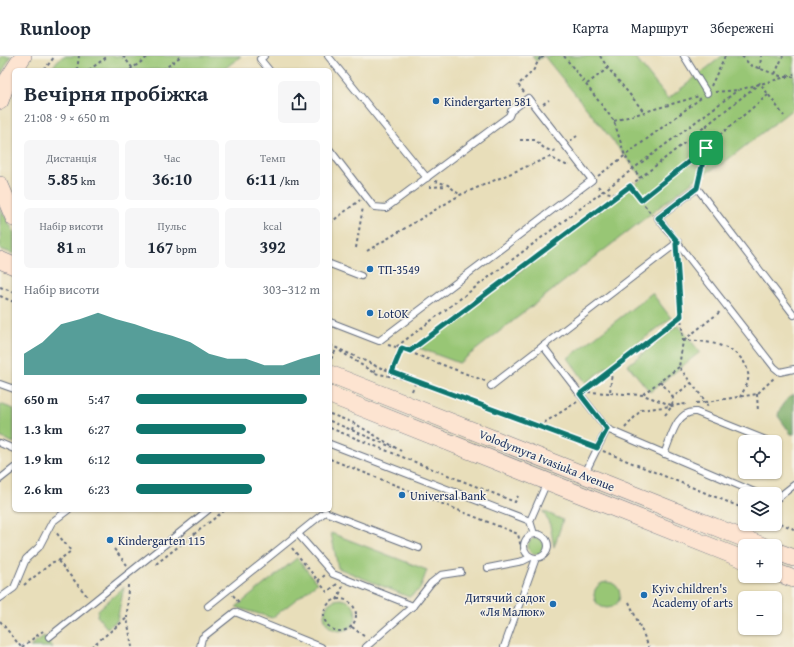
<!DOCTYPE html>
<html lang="uk">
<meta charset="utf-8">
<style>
:root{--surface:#fff;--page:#f6f6f7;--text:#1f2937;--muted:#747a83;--line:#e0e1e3;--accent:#0f766e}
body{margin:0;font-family:"Gentium Book Plus",serif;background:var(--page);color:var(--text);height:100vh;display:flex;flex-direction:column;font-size:15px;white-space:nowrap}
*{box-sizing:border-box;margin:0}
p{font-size:13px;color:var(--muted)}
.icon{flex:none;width:22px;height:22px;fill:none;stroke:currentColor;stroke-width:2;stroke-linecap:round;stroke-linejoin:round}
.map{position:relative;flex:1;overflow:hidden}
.drawer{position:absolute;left:12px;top:12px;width:320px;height:444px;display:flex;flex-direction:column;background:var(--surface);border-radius:6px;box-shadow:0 1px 3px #0004}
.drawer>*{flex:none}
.buttons{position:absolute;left:738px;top:379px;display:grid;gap:8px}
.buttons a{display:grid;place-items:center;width:44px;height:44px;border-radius:6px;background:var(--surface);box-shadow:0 1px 3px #0004;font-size:20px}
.pin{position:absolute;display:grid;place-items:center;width:34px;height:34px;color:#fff;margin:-17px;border-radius:8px;box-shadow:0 2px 6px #0006}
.round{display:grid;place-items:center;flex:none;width:42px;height:42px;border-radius:6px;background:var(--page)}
.summary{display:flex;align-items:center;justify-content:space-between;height:68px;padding:0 12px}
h1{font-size:22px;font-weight:600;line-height:30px}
.metrics{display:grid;grid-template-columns:repeat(3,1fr);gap:6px;height:68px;padding:4px 12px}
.metrics div{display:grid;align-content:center;border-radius:6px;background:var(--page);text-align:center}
.metrics b{font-size:17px;font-weight:600}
.metrics small{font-size:11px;font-weight:400}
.metrics p{font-size:11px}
.chart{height:112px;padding:8px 12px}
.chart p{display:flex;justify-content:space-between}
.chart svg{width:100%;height:72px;margin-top:4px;fill:var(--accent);opacity:.7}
ul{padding:0 12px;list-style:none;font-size:13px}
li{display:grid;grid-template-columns:64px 48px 1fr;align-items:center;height:30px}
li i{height:10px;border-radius:5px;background:var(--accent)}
header{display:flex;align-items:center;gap:24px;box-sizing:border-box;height:56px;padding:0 20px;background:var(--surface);border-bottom:1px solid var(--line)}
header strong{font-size:19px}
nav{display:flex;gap:22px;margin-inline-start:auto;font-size:14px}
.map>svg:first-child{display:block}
.green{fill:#98c674;stroke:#5a7a69}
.forest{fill:#7aab66;stroke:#4a6d62}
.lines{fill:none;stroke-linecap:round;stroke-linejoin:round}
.lane-casing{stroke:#636c7e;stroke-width:8}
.secondary-casing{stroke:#636c7e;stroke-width:18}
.path{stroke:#636c7e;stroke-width:2;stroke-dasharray:3 3;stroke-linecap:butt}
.lane{stroke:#fff;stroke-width:6}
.secondary{stroke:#fde4d1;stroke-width:17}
.route-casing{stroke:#fff;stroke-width:8}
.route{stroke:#0f766e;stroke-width:5}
.poi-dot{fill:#1f6fb2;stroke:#f7f3e8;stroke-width:1.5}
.labels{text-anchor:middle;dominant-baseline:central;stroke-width:3;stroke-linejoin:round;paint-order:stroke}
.poi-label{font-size:12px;fill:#1b2f5e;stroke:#f7f3e8;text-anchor:start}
.street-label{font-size:12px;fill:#1b2f5e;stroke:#f7f3e8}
</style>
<header>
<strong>Runloop</strong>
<nav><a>Карта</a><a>Маршрут</a><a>Збережені</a></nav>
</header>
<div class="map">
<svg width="794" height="591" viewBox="0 0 794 591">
<rect width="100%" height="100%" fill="#f7f3e8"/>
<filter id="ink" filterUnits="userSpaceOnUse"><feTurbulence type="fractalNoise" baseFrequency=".025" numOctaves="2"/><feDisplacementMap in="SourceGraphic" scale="8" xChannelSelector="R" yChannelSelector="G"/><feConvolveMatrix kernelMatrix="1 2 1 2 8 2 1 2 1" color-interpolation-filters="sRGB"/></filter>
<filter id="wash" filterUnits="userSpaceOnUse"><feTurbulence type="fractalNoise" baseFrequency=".012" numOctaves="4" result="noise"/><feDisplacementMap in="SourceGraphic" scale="16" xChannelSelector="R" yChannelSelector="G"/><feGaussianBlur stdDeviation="0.9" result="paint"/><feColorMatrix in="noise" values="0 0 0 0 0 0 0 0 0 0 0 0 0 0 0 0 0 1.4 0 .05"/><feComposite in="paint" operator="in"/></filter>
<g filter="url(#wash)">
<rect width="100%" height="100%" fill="#e8deba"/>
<g class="green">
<path d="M 3,0 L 11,0 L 0,20 L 0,2 Z"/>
<path d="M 64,0 L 241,0 L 223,14 L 51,14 L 57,5 Z"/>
<path d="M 532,0 L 634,0 L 668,43 L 722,0 L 794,0 L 794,52 L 722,108 L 698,121 L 459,307 L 419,292 L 643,122 L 544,0 L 536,5 Z"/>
<path d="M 0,152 L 14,176 L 14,198 L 0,193 Z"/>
<path d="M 652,237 L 671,262 L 586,327 L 568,302 Z"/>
<path d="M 678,269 L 700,296 L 650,336 L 628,309 Z"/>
<path d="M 0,348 L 14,353 L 14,387 L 0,381 Z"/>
<path d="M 543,455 L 563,464 L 554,491 L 550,469 Z"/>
<path d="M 331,477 L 427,514 L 420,533 L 409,541 L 338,512 Z"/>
<circle cx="536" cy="490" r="8"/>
<path d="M 297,502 L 317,527 L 272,562 L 236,551 Z"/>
<circle cx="607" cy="539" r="13"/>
<path d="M 124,531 L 117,565 L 107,572 L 97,560 L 98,554 Z"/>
<circle cx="340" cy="559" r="16"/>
<path d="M 44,580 L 53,591 L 30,591 Z"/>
</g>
<path class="forest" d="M 794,338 L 794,378 L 791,378 L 778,360 C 779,351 786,343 794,338 Z"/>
</g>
<g filter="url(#ink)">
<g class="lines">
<defs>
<g id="lane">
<path d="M 264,0 L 260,3 L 269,14"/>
<path d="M 328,0 L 427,122"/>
<path d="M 684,0 L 707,37"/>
<path d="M 330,94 L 374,151 L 386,152 L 509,60 L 511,55 L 528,42 L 592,124 L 379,285 L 330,266"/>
<path d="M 330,208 L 361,220"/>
<path d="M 794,259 L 697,132 L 658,162 L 774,311 L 780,316 L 794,313"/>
<path d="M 543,290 L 607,373 L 759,438"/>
<path d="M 0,328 L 14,333"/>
<path d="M 491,330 L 678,186"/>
<path d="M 0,387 L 14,393"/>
<path d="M 330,388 L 530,465"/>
<path d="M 664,398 C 671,383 676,354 696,356 L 766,384"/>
<path d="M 585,417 L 607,373"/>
<path d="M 0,423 L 14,412"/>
<path d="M 775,444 L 794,429"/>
<path d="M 298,478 L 333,518 L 413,550"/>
<path d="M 534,478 L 530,465 L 547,426"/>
<circle cx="536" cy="490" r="12"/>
<path d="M 488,512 L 523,505 L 531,501"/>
<path d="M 0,542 L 14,532 L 26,503 L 39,491 L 52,466 L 68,454"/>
<path d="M 208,550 L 325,456 L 419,492"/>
<path d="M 49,581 L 208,454"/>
<path d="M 200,591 L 202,582 L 235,556 L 321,591"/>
<path d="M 366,591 L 413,550 L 431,527 L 441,519 L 461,516"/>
<path d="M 504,591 L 536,502"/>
</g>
<g id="secondary">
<path d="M 0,45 L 7,25 L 23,0"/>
<path d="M 0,129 L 14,162"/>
<path d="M 0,204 L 14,210"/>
<path d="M 330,318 L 763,490"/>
<path d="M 330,339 L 745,504"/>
<path d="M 775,495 L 794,502"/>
<path d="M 775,516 L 794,523"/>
</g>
</defs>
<use href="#lane" class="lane-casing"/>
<use href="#secondary" class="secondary-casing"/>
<g class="path">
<path d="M 123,0 L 134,14"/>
<path d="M 564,0 L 614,65 L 625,100 L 640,122"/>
<path d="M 600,0 L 608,12 L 645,57"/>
<path d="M 742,0 L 750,9 L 783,21"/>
<path d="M 541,2 L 545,0"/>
<path d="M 760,13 L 761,0"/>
<path d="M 44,14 L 55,0"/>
<path d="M 77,14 L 79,0"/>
<path d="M 89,14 L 108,0"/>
<path d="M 130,14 L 149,0"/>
<path d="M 163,14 L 181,0"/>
<path d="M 775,18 L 783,0"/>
<path d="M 787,20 L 794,18"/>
<path d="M 587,28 L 608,12"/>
<path d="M 711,30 L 725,0"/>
<path d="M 524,36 L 518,29 L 533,15 L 541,0"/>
<path d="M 715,36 L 738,34 L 786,21 L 794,21"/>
<path d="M 543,48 L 549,44"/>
<path d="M 614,65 L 699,40"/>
<path d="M 520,84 L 535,84 C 541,90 548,97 558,94"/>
<path d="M 570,85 L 577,80"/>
<path d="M 598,120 L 701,42"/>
<path d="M 435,125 L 448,129 L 460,139"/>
<path d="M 699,125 L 706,92 L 707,70"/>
<path d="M 598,130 L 602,135 L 618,139"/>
<path d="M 630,130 L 652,159"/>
<path d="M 429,131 L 447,130"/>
<path d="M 641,144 L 768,39"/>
<path d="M 330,167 L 360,144"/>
<path d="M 356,192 L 363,151"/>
<path d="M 367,195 L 460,139 L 549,101 L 566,109 L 570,109"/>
<path d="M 676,199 L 683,285 L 679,311 L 706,346 L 757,338 L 775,321"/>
<path d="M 0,231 L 14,236"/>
<path d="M 0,240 L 14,246"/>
<path d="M 684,284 L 721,255"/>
<path d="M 683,285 C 704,283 744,290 748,317 C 750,325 744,334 740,341"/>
<path d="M 330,289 L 376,310 L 590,390"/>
<path d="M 388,289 L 396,291"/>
<path d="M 340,295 L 374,317 L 410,324"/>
<path d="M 410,295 L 640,122 L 760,27 L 784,60"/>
<path d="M 331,303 L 337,292"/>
<path d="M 392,316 L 402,292"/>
<path d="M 374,317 L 376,310"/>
<path d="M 485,325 L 396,291 L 738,34"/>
<path d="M 660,325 L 673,341"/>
<path d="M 585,333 L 681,260"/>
<path d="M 412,335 L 416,325"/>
<path d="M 588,336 L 610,337 L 612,314"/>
<path d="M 610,337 L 643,339 L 671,349"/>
<path d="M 643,338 L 679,311"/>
<path d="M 757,338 L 758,356"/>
<path d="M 696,347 L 706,346 L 708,352"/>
<path d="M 330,358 L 354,367 L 401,395"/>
<path d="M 665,359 L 672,350 L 673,341 L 691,327"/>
<path d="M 330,365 L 392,391"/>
<path d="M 539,370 L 577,346"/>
<path d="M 330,372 L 515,446 L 518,440"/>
<path d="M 625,372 L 641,354 L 686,348"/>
<path d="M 352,374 L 354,367"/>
<path d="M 603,395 L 745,453"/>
<path d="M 330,403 L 518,478 L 522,496"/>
<path d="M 775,465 L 794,473"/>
<path d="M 292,492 L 327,536 L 337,528"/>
<path d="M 114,493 L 127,509"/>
<path d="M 58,505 L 88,541"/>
<path d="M 156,508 L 225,454"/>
<path d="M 318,525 L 325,519"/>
<path d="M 24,529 L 53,506 L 58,505 L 71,495 L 55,475"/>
<path d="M 128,529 L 127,562 L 132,591"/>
<path d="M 233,539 L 240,548"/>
<circle cx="340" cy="559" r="16"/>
<path d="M 337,544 L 343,530"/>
<path d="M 629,546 L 649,591"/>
<path d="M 0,565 L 21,591"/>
<path d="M 352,571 L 365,581"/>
<path d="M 22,591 L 43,575"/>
<path d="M 91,591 L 127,562"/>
</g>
<use href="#lane" class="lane"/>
<use href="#secondary" class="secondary"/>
</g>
</g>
<g class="lines" filter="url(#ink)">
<defs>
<path id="route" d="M 706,92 L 697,132 L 658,162 L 678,186 L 676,188 L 681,260 L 580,338 L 607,373 L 597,392 L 392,316 L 402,292 L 410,295 L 630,130 L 641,144 Z"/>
</defs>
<use href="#route" class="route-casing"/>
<use href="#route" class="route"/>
</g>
<g class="poi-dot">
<circle cx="436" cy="45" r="4"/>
<circle cx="370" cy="213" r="4"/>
<circle cx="370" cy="257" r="4"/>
<circle cx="402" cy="439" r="4"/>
<circle cx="110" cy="484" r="4"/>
<circle cx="644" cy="539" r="4"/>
<circle cx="553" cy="548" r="4"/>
</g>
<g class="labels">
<g class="poi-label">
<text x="444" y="45">Kindergarten 581</text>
<text x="378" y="213">ТП-3549</text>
<text x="378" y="257">LotOK</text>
<text x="410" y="439">Universal Bank</text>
<text x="118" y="484">Kindergarten 115</text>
<text x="652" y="532">Kyiv children's<tspan x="652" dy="14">Academy of arts</tspan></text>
<text x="545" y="541" text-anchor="end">Дитячий садок<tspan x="545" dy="14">«Ля Малюк»</tspan></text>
</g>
<g class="street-label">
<text transform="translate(547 404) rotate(22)">Volodymyra Ivasiuka Avenue</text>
</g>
</g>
</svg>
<div class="buttons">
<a><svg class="icon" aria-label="locate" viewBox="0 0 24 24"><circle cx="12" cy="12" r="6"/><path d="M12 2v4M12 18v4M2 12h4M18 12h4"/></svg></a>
<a><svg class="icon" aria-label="layers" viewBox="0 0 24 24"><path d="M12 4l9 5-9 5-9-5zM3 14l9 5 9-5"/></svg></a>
<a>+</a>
<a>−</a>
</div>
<div class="pin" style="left:706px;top:92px;background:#1e9e55"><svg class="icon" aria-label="arrive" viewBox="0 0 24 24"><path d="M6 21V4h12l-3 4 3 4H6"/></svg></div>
<section class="drawer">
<div class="summary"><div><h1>Вечірня пробіжка</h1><p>21:08 · 9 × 650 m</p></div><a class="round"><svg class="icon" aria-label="share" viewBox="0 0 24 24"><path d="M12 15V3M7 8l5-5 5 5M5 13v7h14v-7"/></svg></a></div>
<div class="metrics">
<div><p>Дистанція</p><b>5.85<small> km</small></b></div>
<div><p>Час</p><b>36:10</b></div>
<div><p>Темп</p><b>6:11<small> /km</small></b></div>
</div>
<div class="metrics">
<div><p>Набір висоти</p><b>81<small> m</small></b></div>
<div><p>Пульс</p><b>167<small> bpm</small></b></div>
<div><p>kcal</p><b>392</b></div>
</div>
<div class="chart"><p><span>Набір висоти</span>303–312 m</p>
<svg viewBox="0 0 160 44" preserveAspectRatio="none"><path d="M0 44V31L10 24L20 13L30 10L40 6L50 10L60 13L70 17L80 20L90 24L100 31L110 34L120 34L130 38L140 38L150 34L160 31V44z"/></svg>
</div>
<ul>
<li><b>650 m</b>5:47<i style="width:93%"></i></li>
<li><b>1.3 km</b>6:27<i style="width:60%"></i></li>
<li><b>1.9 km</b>6:12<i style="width:70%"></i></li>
<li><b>2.6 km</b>6:23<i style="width:63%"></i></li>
</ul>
</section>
</div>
